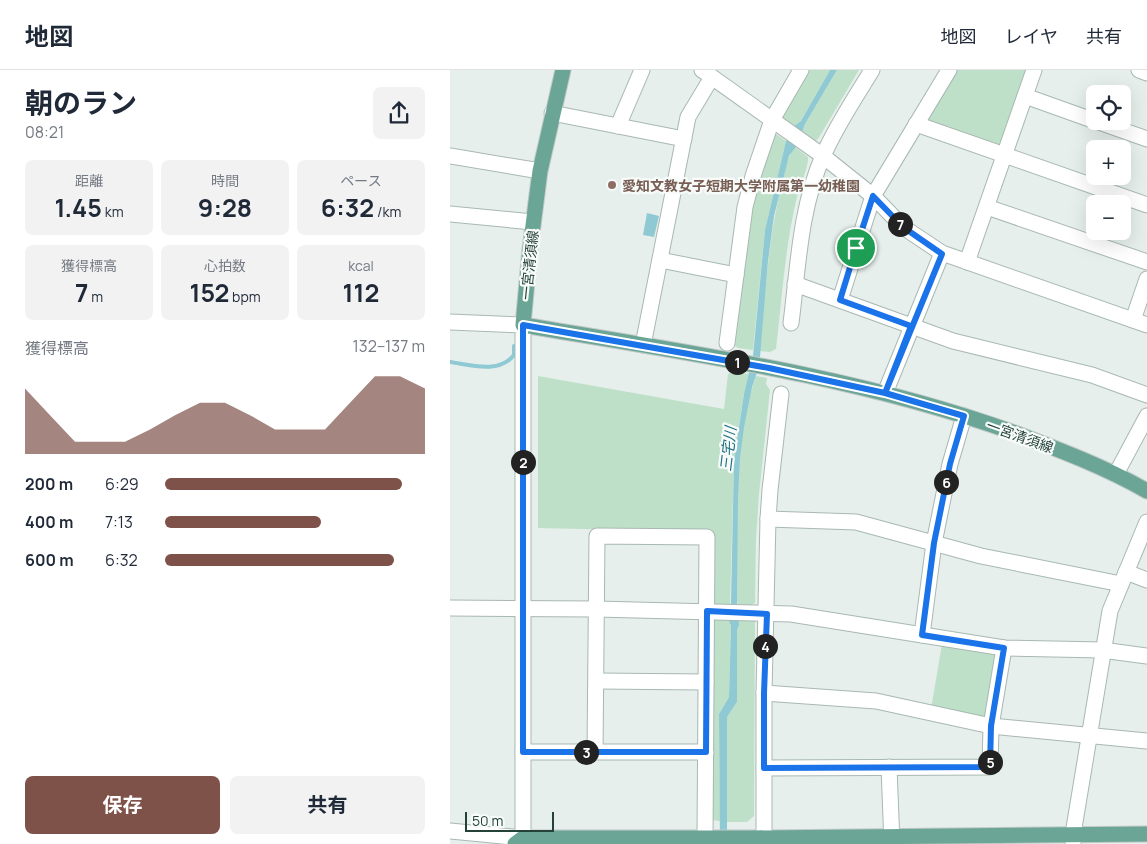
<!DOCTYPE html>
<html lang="ja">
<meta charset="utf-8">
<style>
:root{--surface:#fff;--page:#f2f2f3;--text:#1f2937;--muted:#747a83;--line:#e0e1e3;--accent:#7f5249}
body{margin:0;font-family:Manrope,"Noto Sans JP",sans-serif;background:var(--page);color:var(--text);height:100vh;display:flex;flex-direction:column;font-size:19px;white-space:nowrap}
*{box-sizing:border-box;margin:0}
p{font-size:16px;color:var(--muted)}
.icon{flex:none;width:28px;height:28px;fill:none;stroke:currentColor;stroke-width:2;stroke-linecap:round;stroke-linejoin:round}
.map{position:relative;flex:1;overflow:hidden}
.side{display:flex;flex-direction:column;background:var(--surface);width:450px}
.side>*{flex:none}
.controls{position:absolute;left:636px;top:15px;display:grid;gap:10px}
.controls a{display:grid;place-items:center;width:45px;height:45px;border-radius:8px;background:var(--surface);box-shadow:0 5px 20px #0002;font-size:25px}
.scale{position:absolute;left:15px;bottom:12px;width:89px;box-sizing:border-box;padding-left:5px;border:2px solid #24423a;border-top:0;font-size:14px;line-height:18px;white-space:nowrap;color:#24423a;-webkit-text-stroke:4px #f7fbf9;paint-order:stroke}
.pin{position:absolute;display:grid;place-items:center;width:42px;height:42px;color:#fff;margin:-21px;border:2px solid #fff;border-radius:50%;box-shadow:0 1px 5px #0007}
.km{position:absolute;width:25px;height:25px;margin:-12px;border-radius:50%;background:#222;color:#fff;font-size:14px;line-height:25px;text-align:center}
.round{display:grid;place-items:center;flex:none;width:52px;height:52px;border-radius:8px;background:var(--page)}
.overview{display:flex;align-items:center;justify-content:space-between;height:85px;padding:0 25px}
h1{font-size:28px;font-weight:700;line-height:38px}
.figures{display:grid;grid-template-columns:repeat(3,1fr);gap:8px;height:85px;padding:5px 25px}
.figures div{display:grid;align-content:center;border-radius:8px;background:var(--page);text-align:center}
.figures b{font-size:25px;font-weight:700}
.figures small{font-size:14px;font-weight:400}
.figures p{font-size:14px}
.chart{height:140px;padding:10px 25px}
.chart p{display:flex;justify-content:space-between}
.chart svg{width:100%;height:90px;margin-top:5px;fill:var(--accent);opacity:.7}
.action{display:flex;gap:10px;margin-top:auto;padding:10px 25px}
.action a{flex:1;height:58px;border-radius:8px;background:var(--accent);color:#fff;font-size:20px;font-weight:700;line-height:58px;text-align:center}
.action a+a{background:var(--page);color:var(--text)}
ul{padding:0 25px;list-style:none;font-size:16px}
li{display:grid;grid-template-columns:80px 60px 1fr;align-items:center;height:38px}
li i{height:12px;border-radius:6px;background:var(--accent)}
header{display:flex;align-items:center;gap:30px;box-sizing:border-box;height:70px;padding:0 25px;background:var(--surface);border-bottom:1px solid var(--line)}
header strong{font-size:24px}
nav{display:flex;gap:28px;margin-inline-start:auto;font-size:18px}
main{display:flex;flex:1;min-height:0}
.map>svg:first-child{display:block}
.green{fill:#bfe0c8}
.water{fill:#8ec9d4}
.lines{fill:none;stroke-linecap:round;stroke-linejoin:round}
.stream{stroke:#8ec9d4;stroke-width:4}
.minor-casing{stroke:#a8b8b2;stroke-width:17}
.major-casing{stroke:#c2cac8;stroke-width:17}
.minor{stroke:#fff;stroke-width:15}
.major{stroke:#6aa596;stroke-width:15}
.route-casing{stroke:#fff;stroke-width:10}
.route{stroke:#1a73e8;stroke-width:6}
.education-dot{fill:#8d6e63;stroke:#f7fbf9;stroke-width:2}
.labels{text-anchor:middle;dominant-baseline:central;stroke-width:4.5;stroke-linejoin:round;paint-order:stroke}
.education-label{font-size:14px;font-weight:bold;fill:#785e54;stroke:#f7fbf9;text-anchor:start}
.street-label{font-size:14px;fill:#24423a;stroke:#f7fbf9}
.water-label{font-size:15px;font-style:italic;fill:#1c6f80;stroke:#f7fbf9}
</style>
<header>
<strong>地図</strong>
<nav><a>地図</a><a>レイヤ</a><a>共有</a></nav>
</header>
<main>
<section class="side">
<div class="overview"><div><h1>朝のラン</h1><p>08:21</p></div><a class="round"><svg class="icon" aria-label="share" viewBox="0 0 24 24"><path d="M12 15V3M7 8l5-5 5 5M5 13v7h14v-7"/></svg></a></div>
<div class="figures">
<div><p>距離</p><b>1.45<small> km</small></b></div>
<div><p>時間</p><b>9:28</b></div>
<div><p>ペース</p><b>6:32<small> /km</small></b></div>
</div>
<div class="figures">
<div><p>獲得標高</p><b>7<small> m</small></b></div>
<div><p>心拍数</p><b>152<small> bpm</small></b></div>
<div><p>kcal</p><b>112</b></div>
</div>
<div class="chart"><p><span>獲得標高</span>132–137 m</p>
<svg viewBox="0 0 160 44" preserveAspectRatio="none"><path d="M0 44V12L10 25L20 38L30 38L40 38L50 32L60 25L70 19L80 19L90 25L100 32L110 32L120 32L130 19L140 6L150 6L160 12V44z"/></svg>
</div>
<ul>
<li><b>200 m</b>6:29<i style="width:91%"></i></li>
<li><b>400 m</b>7:13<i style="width:60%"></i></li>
<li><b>600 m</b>6:32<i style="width:88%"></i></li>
</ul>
<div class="action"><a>保存</a><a>共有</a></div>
</section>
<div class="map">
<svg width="697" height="774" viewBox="0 0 697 774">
<rect width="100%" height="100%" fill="#e6efeb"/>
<g class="green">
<path d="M 358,0 L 380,0 L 351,51 L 344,56 L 332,47 Z"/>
<path d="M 387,0 L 409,0 L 368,69 L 365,71 L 352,63 L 355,54 Z"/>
<path d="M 504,0 L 577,0 L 551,74 L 547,76 L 478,52 L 475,47 Z"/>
<path d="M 326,64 L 336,71 L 315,160 L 303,280 L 288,278 L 282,274 L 298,149 L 322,65 Z"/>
<path d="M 345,77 L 358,87 C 359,95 350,117 347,127 C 335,176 332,229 326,279 L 320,282 L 310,281 C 315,226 318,171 331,117 C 335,103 336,89 345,77 Z"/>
<path d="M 283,302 L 299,304 L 294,324 L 284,391 L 280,537 L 267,537 L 261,533 L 261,462 L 88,458 L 88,306 L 274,339 L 278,304 Z"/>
<path d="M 306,306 L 317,308 L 316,314 L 320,320 L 309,424 L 306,469 L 305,533 L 300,536 L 289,536 L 287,531 C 288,460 282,373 306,306 Z"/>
<path d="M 264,549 L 278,549 L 281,556 L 279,627 L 269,644 L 270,751 L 261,750 Z"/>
<path d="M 289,549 L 305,549 L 304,746 L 297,752 L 277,752 L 277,647 L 287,632 L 287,560 L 289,555 Z"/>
<path d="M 492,574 L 542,582 L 547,587 L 537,646 L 532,650 L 481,639 Z"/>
</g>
<g class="water">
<path d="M 380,0 L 387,0 L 355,54 L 348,74 L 339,86 L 324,146 L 318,191 L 310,287 L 308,300 L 302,317 L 294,357 L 290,388 L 288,427 L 287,531 L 289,555 L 287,560 L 287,632 L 277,647 L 277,774 L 270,774 L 269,644 L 279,627 L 281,556 L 278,549 L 281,533 L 284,391 L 294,324 L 303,286 L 315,160 L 336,71 L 344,56 L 351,51 Z"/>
<path d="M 197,143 L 209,146 L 204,167 L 193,165 Z"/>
</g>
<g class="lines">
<path class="stream" d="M 0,292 C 21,295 49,304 64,285 L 64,276"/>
<defs>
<g id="minor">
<path d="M 252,0 L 373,86 L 423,126 L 453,157 L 492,183 L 697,255"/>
<path d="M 689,0 L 697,3"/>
<path d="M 575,26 L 645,51"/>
<path d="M 102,43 L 234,69"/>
<path d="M 646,51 L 697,69"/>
<path d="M 466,54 L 697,135"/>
<path d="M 168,56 L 192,0"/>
<path d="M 0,86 L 90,101"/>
<path d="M 537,137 L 697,192"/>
<path d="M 0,144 L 83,152"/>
<path d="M 210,190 L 286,205"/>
<path d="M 517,192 L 584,0"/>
<path d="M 345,214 L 503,271 L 642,305 L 697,325"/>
<path d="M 390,230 L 423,126 L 499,0"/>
<path d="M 683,250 L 697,209"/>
<path d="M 0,252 L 73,255 L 73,768 L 0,761"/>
<path d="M 341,253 C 348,198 350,138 373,86 C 386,56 405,28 422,0"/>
<path d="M 277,273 L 295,137 L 303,106 L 322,50 L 351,0"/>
<path d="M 193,275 L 238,47 L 262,7"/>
<path d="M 435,323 L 492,183"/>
<path d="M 666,404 L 697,346"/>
<path d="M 318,449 L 406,452 L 531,486 L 671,514"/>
<path d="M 676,502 L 697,510"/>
<path d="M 0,538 L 146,539 L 341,544 L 554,578 L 652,580 L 697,586"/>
<path d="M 472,565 L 484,473 L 500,394 L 514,346"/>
<path d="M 146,611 L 256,612"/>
<path d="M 314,623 L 426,631 L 541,656 L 697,671"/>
<path d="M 73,682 L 256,682"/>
<path d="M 145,682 L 147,466 L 257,467 L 255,768"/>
<path d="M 439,697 L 442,774"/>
<path d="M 314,698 L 540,697 L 541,656 L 554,578"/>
<path d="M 314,774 L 314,623 L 318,449 L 320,420 L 331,324"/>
<path d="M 623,774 L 623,764 L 660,541 L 697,452"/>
</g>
<g id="major">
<path d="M 113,0 L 90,101 L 80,179 L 73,255 C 239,283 407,306 565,363 C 610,380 655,397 697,421"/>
<path d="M 65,774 L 73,768 L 300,768 L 697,764"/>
</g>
</defs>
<use href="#minor" class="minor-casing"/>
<use href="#major" class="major-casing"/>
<use href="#minor" class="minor"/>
<use href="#major" class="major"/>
</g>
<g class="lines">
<defs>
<path id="route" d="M 406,178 L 390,230 L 461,256 L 435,323 L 319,298 L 73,255 L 73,682 L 256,682 L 257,541 L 317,544 L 314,623 L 314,698 L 540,697 L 541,656 L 554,578 L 472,565 L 484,473 L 500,394 L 514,346 L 435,323 L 492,184 L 453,157 L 423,126 L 406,178"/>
</defs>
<use href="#route" class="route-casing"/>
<use href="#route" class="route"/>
</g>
<circle class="education-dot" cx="162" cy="115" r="5"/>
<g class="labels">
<g class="education-label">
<text x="172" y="115">愛知文教女子短期大学附属第一幼稚園</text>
</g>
<g class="street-label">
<text transform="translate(79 195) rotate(-84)">一宮清須線</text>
<text transform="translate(570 366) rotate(20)">一宮清須線</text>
</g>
<g class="water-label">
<text transform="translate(278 379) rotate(-83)">三宅川</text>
</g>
</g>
</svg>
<div class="controls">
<a><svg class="icon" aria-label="locate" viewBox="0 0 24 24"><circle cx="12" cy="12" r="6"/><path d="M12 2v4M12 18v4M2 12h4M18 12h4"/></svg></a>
<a>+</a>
<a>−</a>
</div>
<div class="scale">50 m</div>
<div class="pin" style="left:406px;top:178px;background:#1e9e55"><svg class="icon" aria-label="arrive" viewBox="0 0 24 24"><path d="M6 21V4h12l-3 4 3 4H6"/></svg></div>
<b class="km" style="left:287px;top:292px">1</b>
<b class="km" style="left:73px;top:392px">2</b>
<b class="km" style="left:136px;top:682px">3</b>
<b class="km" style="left:315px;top:576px">4</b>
<b class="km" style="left:540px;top:692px">5</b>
<b class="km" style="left:496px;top:412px">6</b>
<b class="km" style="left:450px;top:154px">7</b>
</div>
</main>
